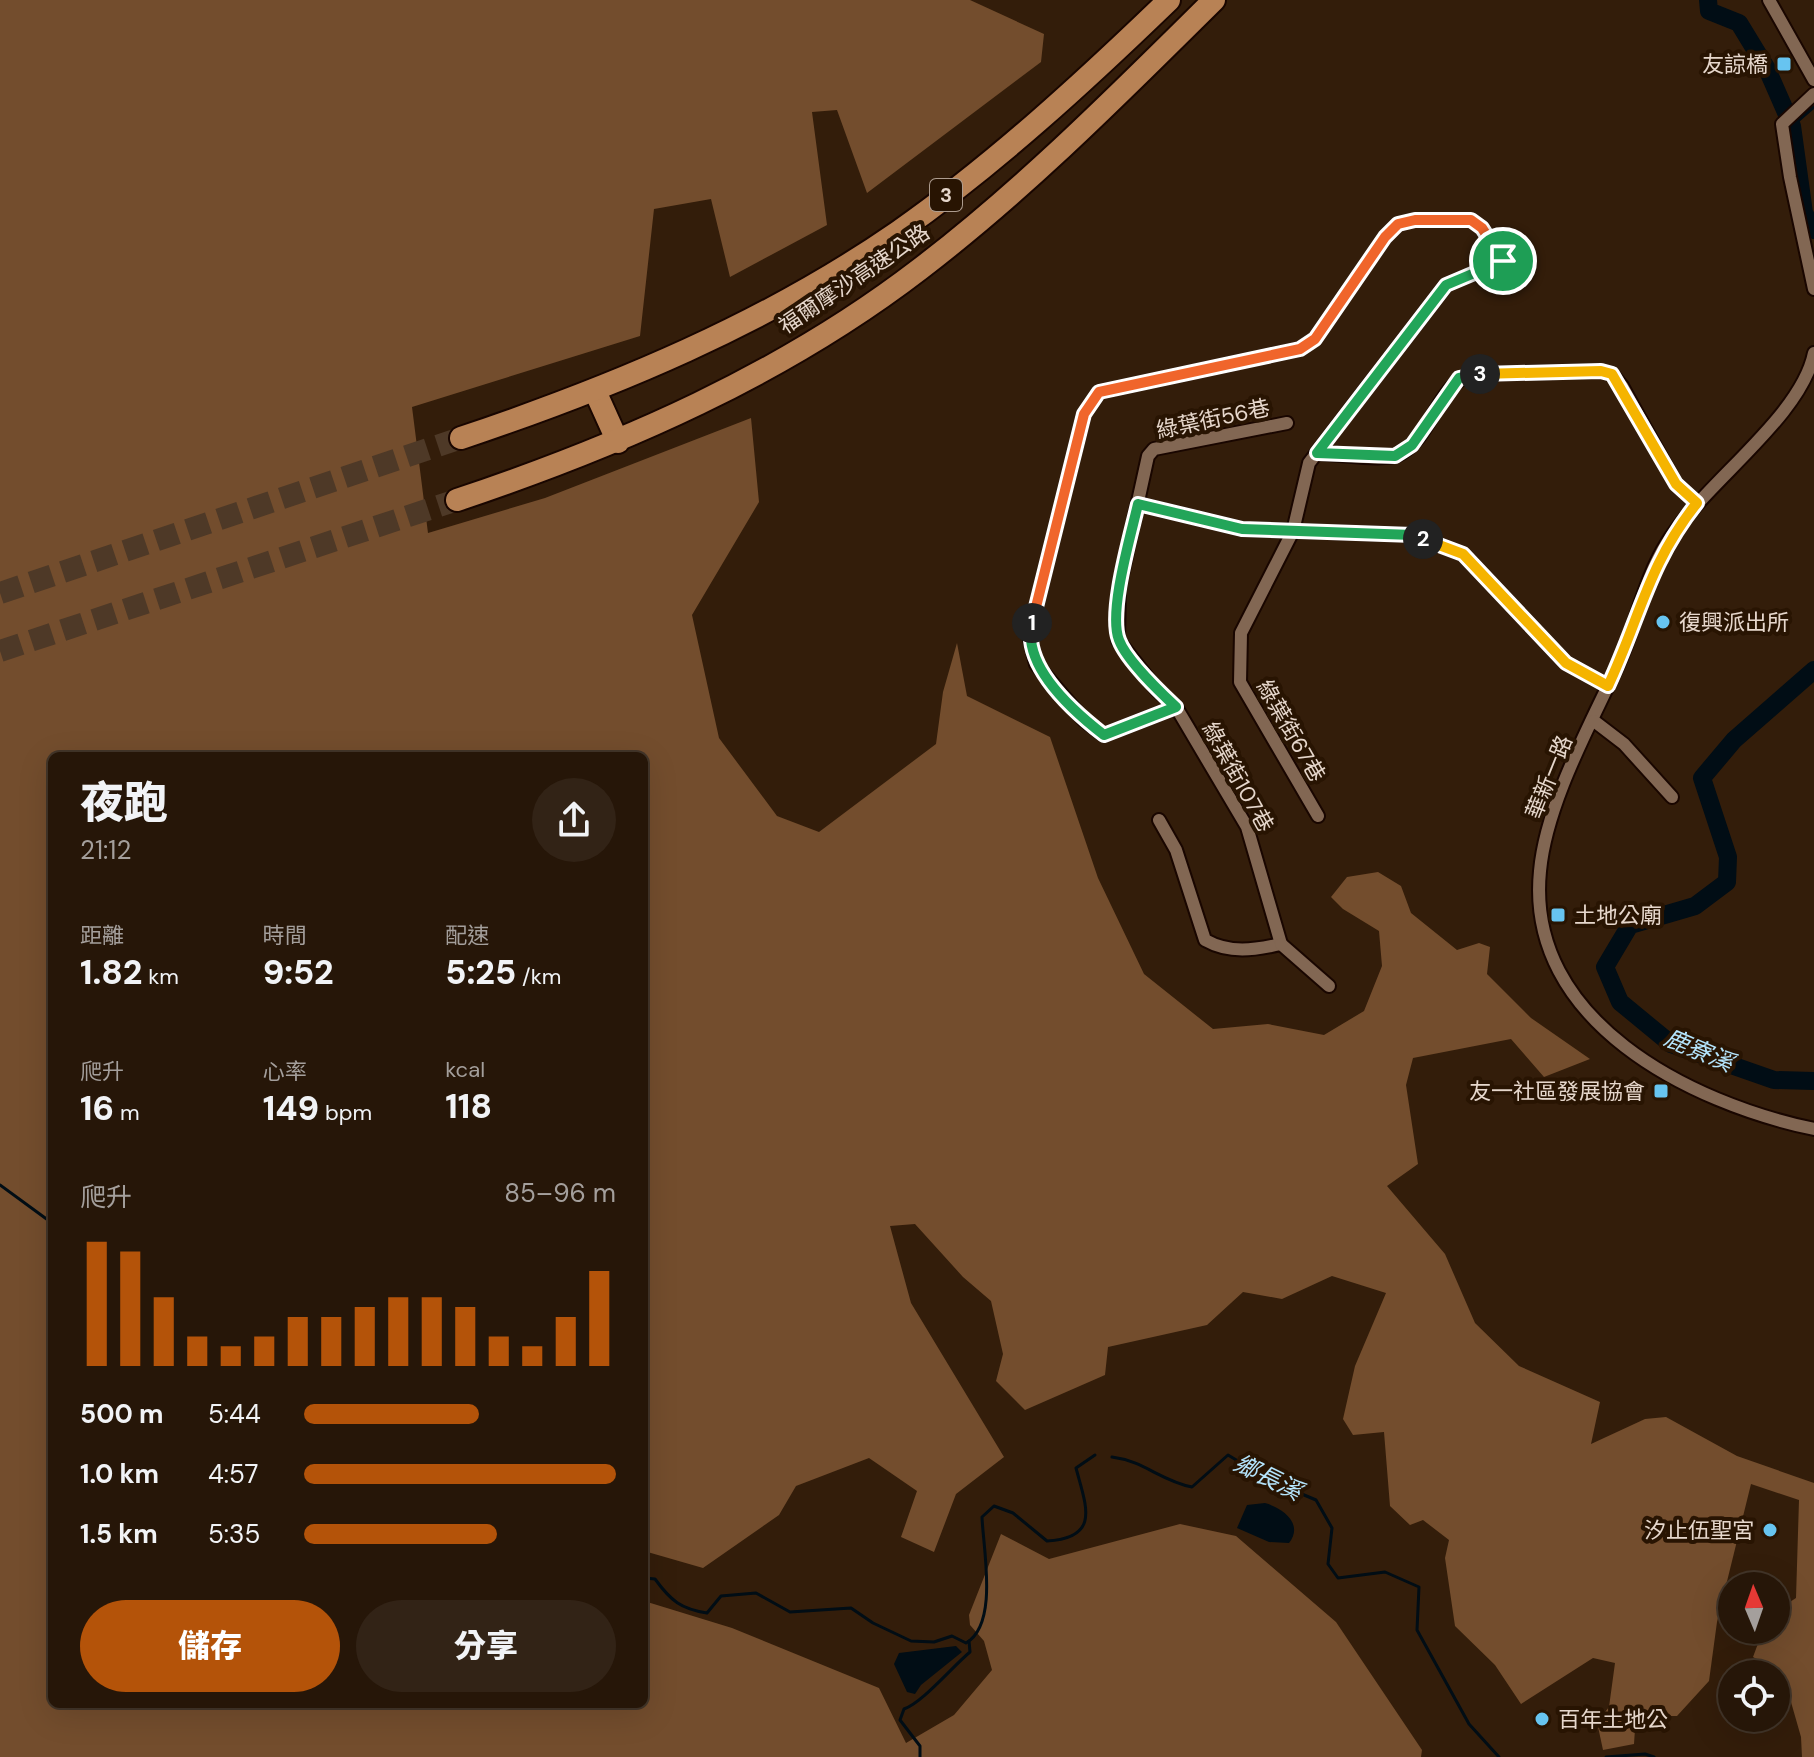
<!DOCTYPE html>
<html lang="zh-TW">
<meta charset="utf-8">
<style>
:root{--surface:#261608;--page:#322316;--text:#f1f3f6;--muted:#a49f9c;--line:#423529;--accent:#b45309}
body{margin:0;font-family:"DM Sans","Noto Sans TC",sans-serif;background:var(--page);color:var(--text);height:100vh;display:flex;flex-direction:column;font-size:30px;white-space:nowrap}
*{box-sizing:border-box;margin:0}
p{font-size:26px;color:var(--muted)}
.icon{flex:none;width:44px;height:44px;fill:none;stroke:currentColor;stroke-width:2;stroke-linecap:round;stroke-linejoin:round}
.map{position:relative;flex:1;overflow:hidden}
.sheet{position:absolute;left:48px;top:752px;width:600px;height:956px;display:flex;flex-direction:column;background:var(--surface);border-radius:12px;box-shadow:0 8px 32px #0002,0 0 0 2px var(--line)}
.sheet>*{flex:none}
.needle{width:52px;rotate:358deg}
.fabs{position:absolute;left:1718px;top:1572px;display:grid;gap:16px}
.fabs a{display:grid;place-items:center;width:72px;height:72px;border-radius:50%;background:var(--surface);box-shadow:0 8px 32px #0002,0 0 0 2px var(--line);font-size:40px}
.pin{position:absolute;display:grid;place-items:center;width:68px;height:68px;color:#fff;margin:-34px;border:4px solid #fff;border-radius:50%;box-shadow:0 2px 8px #0007}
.km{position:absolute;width:40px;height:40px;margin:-20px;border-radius:50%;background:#222;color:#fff;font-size:22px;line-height:40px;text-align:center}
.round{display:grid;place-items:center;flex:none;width:84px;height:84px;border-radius:42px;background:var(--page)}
.head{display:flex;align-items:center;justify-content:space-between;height:136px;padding:0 32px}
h1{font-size:44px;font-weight:800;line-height:60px}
.figures{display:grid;grid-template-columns:repeat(3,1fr);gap:12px;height:136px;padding:8px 32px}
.figures div{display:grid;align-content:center}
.figures b{font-size:34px;font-weight:800}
.figures small{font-size:22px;font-weight:400}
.figures p{font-size:22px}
.chart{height:224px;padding:16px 32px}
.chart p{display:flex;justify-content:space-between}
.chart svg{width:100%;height:144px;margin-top:8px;stroke:var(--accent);stroke-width:6}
.primary-button{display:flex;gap:16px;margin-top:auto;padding:16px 32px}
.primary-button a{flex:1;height:92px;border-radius:48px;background:var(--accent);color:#fff;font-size:32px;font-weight:800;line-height:92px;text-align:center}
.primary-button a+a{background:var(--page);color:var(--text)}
ul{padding:0 32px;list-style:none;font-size:26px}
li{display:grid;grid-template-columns:128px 96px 1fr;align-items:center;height:60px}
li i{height:20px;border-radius:10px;background:var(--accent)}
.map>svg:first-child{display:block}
.forest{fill:#734d2d}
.water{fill:#010d15}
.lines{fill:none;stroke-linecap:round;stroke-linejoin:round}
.stream{stroke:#010d15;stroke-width:3}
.river{stroke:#010d15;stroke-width:18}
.motorway-tunnel{stroke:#4e3927;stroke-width:22;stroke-dasharray:22 11;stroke-linecap:butt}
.minor-casing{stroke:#190600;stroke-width:16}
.motorway-casing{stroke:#190600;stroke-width:26}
.minor{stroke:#826753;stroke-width:12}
.motorway{stroke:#b88255;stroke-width:22}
.split-1-casing{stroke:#fff;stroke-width:16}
.split-2-casing{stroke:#fff;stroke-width:16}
.split-3-casing{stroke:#fff;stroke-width:16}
.split-4-casing{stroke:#fff;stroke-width:16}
.split-1{stroke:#f0652b;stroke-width:10}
.split-2{stroke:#22a559;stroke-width:10}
.split-3{stroke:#f5b400;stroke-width:10}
.split-4{stroke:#22a559;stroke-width:10}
.poi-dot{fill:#67c4f0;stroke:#281402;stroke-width:3}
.labels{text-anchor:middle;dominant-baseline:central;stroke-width:8;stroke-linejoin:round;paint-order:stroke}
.shield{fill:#281402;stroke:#ad9c8f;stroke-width:2}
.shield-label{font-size:20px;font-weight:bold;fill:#e6d7cc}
.poi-label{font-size:22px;fill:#e6d7cc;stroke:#281402;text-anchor:end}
.street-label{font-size:22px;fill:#e6d7cc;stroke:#281402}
.water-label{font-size:24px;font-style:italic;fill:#b4e4fc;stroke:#281402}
</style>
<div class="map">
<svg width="1814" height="1757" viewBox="0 0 1814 1757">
<rect width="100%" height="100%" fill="#331d0a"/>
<path class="forest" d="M 0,0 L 970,0 L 1044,34 L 1041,62 L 867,193 L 837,110 L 812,112 L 827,225 L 730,277 L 711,199 L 654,209 L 640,336 L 412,407 L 428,533 L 545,498 L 751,418 L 759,502 L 692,615 L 719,738 L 777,816 L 819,832 L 936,744 L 943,692 L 957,643 L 967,696 L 1050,737 L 1098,878 L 1144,974 L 1213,1029 L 1268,1024 L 1324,1035 L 1364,1011 L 1382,966 L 1379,931 L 1343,909 L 1331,897 L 1347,877 L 1378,872 L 1401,886 L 1411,913 L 1457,950 L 1479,943 L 1490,947 L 1487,974 L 1531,1018 L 1590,1059 L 1544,1077 L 1511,1039 L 1413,1058 L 1406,1085 L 1418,1164 L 1387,1186 L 1445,1254 L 1475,1323 L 1519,1366 L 1600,1402 L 1591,1444 L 1645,1419 L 1666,1417 L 1737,1456 L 1814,1483 L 1814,1757 L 1802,1757 L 1801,1737 L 1783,1674 L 1753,1657 L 1763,1630 L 1776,1630 L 1776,1611 L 1796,1598 L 1799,1500 L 1751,1484 L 1717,1622 L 1709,1681 L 1677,1716 L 1655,1716 L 1635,1729 L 1634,1744 L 1603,1750 L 1597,1722 L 1609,1707 L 1615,1663 L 1593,1658 L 1521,1704 L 1495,1665 L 1455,1626 L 1445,1558 L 1449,1540 L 1423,1520 L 1410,1525 L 1390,1506 L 1384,1432 L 1353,1435 L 1343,1419 L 1355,1366 L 1386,1293 L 1332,1276 L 1282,1299 L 1243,1292 L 1207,1325 L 1108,1347 L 1105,1375 L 1025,1410 L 996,1381 L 1003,1354 L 991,1301 L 963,1277 L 915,1224 L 890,1226 L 911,1303 L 1004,1457 L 956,1494 L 934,1552 L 901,1537 L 917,1491 L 869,1458 L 796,1486 L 779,1515 L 703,1568 L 644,1551 L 644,756 L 52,756 L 52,1704 L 644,1704 L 644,1601 L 732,1628 L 879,1688 L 906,1743 L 954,1715 L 992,1670 L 984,1641 L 970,1625 L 969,1615 L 1001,1534 L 1049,1559 L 1180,1524 L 1236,1536 L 1336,1622 L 1422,1750 L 1421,1757 L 0,1757 Z"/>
<g class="water">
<path d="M 1265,1503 C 1283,1508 1304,1524 1289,1543 L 1269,1542 L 1237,1528 L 1247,1505 Z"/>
<path d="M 956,1646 L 962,1652 L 921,1685 L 915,1694 L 907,1692 L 894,1664 L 899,1653 Z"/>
</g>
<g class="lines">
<g class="stream">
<path d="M 1792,126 L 1814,107"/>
<path d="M 0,1185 L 52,1223"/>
<path d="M 1112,1457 C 1144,1461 1161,1481 1192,1487 L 1228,1455 L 1271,1481 L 1316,1500 L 1332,1528 L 1328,1564 L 1338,1578 L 1385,1572 L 1419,1587 L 1417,1630 L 1469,1724 L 1499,1757"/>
<path d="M 644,1578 L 655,1579 C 671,1601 681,1609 707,1613 L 721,1596 L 756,1593 L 790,1612 L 851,1608 L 873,1623 L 911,1641 L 934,1642 L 952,1636 L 966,1643 C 999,1624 983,1548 982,1517 L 994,1506 L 1013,1513 L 1047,1541 C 1101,1538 1086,1506 1076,1468 L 1095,1455"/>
<path d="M 920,1757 L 920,1746 L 900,1720 L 904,1709 C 922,1703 952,1667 970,1652 L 969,1641"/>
<path d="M 1606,1757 L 1645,1754 L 1654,1757"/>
</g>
<g class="river">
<path d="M 1708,0 L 1709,11 L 1739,23 L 1767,69 L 1792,126 L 1804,213 L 1814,230"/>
<path d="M 1814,670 L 1734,740 L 1702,778 L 1728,857 L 1727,882 L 1695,906 L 1630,925 L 1605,967 L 1620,1002 L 1671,1044 L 1774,1080 L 1814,1081"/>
</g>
<g class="motorway-tunnel">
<path d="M 0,593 L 461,438"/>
<path d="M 0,651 L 457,500"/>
</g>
<defs>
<g id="minor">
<path d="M 1769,0 L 1814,80"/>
<path d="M 1814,94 L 1782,124 L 1790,177 L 1814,289"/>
<path d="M 1814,353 C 1801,418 1703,484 1667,543 C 1643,581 1636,627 1617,667 C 1589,727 1546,805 1540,871 C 1525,1021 1690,1103 1814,1129"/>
<path d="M 1317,453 C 1335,454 1384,461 1398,455 C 1432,439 1436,385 1472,374 L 1601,371 L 1612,374 L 1622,386 L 1676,484 L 1697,503"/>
<path d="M 1138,504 L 1242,529 L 1413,535 L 1463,554 L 1566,663 L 1608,686"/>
<path d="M 1176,707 L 1104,735 L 1084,720 L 1036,664 L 1029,635 L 1084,414 L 1099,392 L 1300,349 L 1315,339 L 1385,237 L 1398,224 L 1415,220 L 1471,220 L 1482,228 L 1503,261 L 1446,285 L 1309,463 L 1293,531 L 1241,633 L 1240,682 L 1318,816"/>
<path d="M 1594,721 L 1624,744 L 1672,797"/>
<path d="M 1159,820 L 1176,850 L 1205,940 C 1230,954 1254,950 1281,944"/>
<path d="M 1281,944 L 1247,827 L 1176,707 L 1157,690 L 1118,640 L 1119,588 L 1148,456 L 1154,449 L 1287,423"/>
<path d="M 1281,944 L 1329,986"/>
</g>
<g id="motorway">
<path d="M 595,391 L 618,442"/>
<path d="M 461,438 C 613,387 765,324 898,232 C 995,164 1084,82 1169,0"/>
<path d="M 457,500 C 621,445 782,375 920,269 C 1026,188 1119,94 1214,0"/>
</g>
</defs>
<use href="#minor" class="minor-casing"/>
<use href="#motorway" class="motorway-casing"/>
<use href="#minor" class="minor"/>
<use href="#motorway" class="motorway"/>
</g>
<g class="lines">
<defs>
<path id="split-1" d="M 1032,623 L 1084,414 L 1099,392 L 1300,349 L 1315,339 L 1385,237 L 1398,224 L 1415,220 L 1471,220 L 1482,228 L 1503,261"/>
<path id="split-2" d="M 1032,623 C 1022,666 1073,711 1104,735 L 1176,707 C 1160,692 1127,661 1119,640 C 1108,612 1131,535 1138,504 L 1242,529 L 1413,535 L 1423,539"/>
<path id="split-3" d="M 1423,539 L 1463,554 L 1566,663 L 1608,686 C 1640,618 1648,564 1697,503 L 1676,484 L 1612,374 L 1601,371 L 1480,374"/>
<path id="split-4" d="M 1480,374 L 1459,378 L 1412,445 L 1395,456 L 1317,453 L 1446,285 L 1503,261"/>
</defs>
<use href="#split-1" class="split-1-casing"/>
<use href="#split-2" class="split-2-casing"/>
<use href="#split-3" class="split-3-casing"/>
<use href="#split-4" class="split-4-casing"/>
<use href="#split-1" class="split-1"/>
<use href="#split-2" class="split-2"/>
<use href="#split-3" class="split-3"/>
<use href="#split-4" class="split-4"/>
</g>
<g class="poi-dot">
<rect x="1776" y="56" width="16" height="16" rx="4"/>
<circle cx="1663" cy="622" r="8"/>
<rect x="1550" y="907" width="16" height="16" rx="4"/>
<rect x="1653" y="1083" width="16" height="16" rx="4"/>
<circle cx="1770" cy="1530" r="8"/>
<circle cx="1542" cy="1719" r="8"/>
</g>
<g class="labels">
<rect class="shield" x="930" y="179" width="32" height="32" rx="6"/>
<g class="shield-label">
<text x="946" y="195">3</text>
</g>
<g class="poi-label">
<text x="1768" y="64">友諒橋</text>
<text x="1679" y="622" text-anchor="start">復興派出所</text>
<text x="1574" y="915" text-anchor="start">土地公廟</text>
<text x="1645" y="1091">友一社區發展協會</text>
<text x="1754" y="1530">汐止伍聖宮</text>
<text x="1558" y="1719" text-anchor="start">百年土地公</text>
</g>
<g class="street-label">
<text transform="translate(854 279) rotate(-34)">福爾摩沙高速公路</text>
<text transform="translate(1213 419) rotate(-12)">綠葉街56巷</text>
<text transform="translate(1291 731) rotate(60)">綠葉街67巷</text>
<text transform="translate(1238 777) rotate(61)">綠葉街107巷</text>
<text transform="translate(1549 777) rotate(-68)">華新一路</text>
</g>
<g class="water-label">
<text transform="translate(1699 1050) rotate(23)">鹿寮溪</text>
<text transform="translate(1268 1477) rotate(26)">鄉長溪</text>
</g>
</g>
</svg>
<div class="fabs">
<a><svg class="needle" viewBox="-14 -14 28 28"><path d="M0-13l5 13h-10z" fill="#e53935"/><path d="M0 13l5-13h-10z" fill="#a49f9c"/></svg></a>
<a><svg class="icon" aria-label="locate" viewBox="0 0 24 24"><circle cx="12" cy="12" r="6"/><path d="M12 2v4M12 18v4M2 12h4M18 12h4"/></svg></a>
</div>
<div class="pin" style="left:1503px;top:261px;background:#1e9e55"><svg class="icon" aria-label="arrive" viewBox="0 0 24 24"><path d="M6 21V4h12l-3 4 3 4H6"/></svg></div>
<b class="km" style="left:1032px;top:623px">1</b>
<b class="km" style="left:1423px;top:539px">2</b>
<b class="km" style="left:1480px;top:374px">3</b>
<section class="sheet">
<div class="head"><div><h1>夜跑</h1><p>21:12</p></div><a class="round"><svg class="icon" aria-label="share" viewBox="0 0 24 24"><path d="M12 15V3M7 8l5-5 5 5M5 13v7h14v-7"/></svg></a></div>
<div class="figures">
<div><p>距離</p><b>1.82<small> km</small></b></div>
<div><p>時間</p><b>9:52</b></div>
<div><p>配速</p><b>5:25<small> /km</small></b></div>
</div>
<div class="figures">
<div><p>爬升</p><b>16<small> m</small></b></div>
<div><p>心率</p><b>149<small> bpm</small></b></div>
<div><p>kcal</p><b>118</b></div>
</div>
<div class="chart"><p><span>爬升</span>85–96 m</p>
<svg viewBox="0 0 160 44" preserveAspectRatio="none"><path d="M5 44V6M15 44V9M25 44V23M35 44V35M45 44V38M55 44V35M65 44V29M75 44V29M85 44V26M95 44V23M105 44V23M115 44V26M125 44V35M135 44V38M145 44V29M155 44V15"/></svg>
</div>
<ul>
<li><b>500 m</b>5:44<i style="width:56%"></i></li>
<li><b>1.0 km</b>4:57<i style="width:100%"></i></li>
<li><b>1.5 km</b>5:35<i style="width:62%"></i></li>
</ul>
<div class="primary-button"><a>儲存</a><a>分享</a></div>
</section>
</div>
